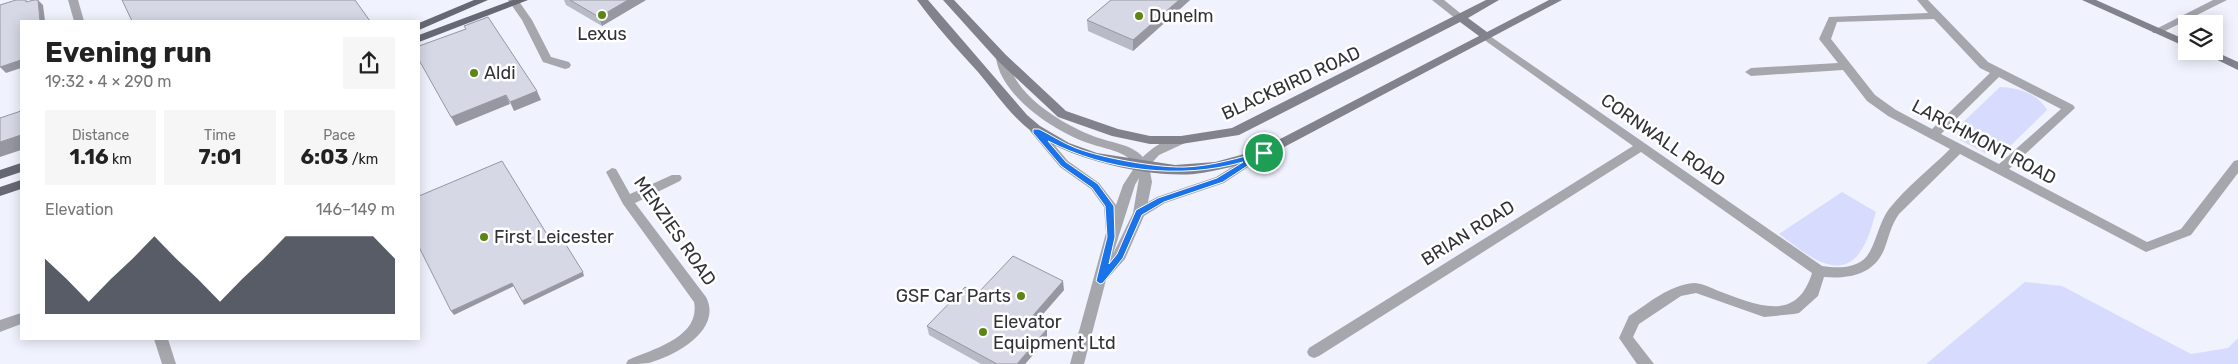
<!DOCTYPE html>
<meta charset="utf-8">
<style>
:root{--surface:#fff;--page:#f6f6f6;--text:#222;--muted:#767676;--accent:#111827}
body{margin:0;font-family:Rubik,sans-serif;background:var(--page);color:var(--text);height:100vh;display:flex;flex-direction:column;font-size:19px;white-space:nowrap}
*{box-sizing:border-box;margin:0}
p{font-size:16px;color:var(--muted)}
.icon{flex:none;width:28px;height:28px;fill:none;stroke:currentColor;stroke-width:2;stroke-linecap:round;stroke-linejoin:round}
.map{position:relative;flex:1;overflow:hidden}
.drawer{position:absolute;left:20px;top:20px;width:400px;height:320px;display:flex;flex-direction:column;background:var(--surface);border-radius:0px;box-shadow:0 2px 12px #0003}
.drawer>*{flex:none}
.buttons{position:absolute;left:2178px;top:15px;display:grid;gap:10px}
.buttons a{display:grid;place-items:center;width:45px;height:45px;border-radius:0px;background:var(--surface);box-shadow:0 2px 12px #0003;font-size:25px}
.pin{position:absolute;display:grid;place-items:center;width:42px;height:42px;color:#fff;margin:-21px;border:2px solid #fff;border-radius:50%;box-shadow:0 1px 5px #0007}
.round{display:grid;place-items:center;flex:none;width:52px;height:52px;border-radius:0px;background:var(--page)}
.summary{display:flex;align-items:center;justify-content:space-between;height:85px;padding:0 25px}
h1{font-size:28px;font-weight:700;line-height:38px}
.metrics{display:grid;grid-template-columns:repeat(3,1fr);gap:8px;height:85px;padding:5px 25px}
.metrics div{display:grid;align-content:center;border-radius:0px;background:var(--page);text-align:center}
.metrics b{font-size:21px;font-weight:700}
.metrics small{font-size:14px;font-weight:400}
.metrics p{font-size:14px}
.chart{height:140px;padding:10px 25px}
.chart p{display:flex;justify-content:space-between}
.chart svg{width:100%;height:90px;margin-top:5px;fill:var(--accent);opacity:.7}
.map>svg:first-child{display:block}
.green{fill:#d7dbfd}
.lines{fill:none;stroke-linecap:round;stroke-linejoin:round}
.street{fill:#a6a6ad;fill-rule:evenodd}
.secondary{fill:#81828b;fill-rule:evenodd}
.primary{fill:#666873;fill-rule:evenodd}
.wall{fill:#b8bac6}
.shaded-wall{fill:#9697a1}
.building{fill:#d6d8e6;stroke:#9697a1}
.route{fill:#1a73e8;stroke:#fff;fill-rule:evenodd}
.poi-dot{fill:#5b8614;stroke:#fff;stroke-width:2}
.labels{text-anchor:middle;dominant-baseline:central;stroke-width:5;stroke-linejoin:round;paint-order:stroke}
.poi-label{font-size:18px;fill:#313137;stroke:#fff;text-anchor:start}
.street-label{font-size:18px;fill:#313137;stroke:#fff}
</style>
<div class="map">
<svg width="2238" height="364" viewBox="0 0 2238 364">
<rect width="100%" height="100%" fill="#f0f2fe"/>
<g class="green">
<path d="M 2000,87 C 2019,88 2037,93 2047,110 L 2003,153 L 1985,153 L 1960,140 L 1956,129 Z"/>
<path d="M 1842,192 L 1876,212 C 1872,226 1868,241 1860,252 C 1838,285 1800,249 1779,234 Z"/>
<path d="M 2025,282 L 2062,286 L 2191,354 L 2228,348 L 2238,338 L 2238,364 L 1926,364 Z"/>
</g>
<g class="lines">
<g class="street">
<path d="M 68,0 L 78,0 L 84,21 L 74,21 Z"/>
<path d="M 508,0 L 518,0 L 532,20 L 551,57 L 569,62 L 571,65 L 569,68 L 565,69 L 543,62 L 522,20 Z"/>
<path d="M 1432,0 L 1444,0 L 1465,17 L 1464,19 L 1456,19 Z"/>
<path d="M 1917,0 L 1928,0 L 1988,62 L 2073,105 L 2075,108 L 2009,169 L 2147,242 L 2181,229 L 2234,161 L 2238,160 L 2238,173 L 2191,235 L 2146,252 L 1960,154 L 1899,214 C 1891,225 1889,237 1884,250 C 1873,275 1849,279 1824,277 L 1818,296 L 1799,313 L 1794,314 L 1764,317 L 1696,293 L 1681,296 L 1639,324 L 1633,337 L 1654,364 L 1637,364 L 1619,338 L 1629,316 C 1649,303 1669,285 1694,283 C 1701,283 1710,287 1716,290 C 1753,303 1796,326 1812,273 L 1641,152 L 1319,356 L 1314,358 L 1309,356 L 1307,352 L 1309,348 L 1633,146 L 1483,39 L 1481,37 L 1487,34 L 1822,266 C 1836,268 1851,269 1863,260 C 1875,251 1878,223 1889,209 C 1907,186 1930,169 1950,149 L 1888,116 L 1867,101 L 1843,70 L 1751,76 L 1745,72 L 1751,68 L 1838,63 L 1819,39 L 1829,17 L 1928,13 ZM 1934,19 L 1980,68 L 1990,73 L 1932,129 L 1896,110 L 1875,95 L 1831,39 L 1837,22 ZM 1999,77 L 2061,109 L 1999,164 L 1941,134 Z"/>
<path d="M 2213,0 L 2227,0 L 2161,33 L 2153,33 L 2152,31 Z"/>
<path d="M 1002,54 L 1008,58 C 1012,94 1062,124 1093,136 C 1110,143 1130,143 1143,157 C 1152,148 1173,133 1185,137 L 1187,140 L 1185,143 L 1159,155 L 1149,166 L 1152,182 L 1148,202 L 1157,197 L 1216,177 L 1259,150 L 1267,150 L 1269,153 L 1224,183 L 1165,203 L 1144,216 L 1125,259 L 1106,280 L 1084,364 L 1070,364 L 1106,233 L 1104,207 L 1091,189 L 1060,167 L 1030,131 L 1036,127 L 1040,128 L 1068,161 L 1099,183 L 1116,205 L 1123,185 L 1136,165 C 1124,150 1104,149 1088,143 C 1054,131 1001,96 996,58 ZM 1139,178 L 1133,213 L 1113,254 L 1135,185 Z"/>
<path d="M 612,168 L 616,169 L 630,194 L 672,175 L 680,175 L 682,178 L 680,181 L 635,203 L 706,297 C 723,330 675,356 649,363 C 642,364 633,364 626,364 L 628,360 C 653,349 701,337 694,302 L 623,204 L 606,172 Z"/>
<path d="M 21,313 L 21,324 L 0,332 L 0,320 Z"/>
<path d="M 154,339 L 168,339 L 176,364 L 162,364 Z"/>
</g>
<g class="secondary">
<path d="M 917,0 L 928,0 L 1027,115 L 1040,126 L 1069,143 L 1097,153 L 1175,165 L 1215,162 L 1259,150 L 1479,36 L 1460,22 L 1239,135 L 1181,144 L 1150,144 L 1112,136 L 1058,117 L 998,61 L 943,0 L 954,0 L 1006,55 L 1066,111 L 1118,129 L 1150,136 L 1181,136 L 1232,128 L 1486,0 L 1499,0 L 1468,18 L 1487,32 L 1549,0 L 1562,0 L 1267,156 C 1243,164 1219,171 1194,174 C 1148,178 1067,159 1031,131 C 1010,115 995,92 978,72 C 957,49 935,25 917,0 Z"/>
<path d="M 2082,0 L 2096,0 L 2186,40 L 2186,47 Z"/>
<path d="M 2199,51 L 2214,51 L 2238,62 L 2238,70 Z"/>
</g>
<g class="primary">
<path d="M 474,0 L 488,0 L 419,30 L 419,23 Z"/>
<path d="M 513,0 L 528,0 L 419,42 L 419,35 Z"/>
<path d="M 21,163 L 21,172 L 0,179 L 0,170 Z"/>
<path d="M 21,180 L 21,189 L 0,196 L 0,187 Z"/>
</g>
</g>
<g class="wall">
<path d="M 564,0 L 646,0 L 602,26 L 566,5 Z"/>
<path d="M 1111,0 L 1190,0 L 1133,51 L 1088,31 L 1087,20 Z"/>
<path d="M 1064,290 L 1035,323 L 1047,329 L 1047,339 L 1025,364 L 981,364 L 929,335 L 927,326 L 978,293 Z"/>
</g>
<g class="shaded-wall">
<path d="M 38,0 L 43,5 L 45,21 L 40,21 Z"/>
<path d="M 628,0 L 646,0 L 602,26 L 599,17 Z"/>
<path d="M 1179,0 L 1190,0 L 1133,51 L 1133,40 Z"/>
<path d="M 21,60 L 21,68 L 6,73 L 0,67 Z"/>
<path d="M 537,91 L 541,100 L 514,111 L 510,102 Z"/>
<path d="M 506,95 L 510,104 L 456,126 L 451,117 Z"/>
<path d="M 21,135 L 21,150 L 0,157 L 0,142 Z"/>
<path d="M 583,272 L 584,276 L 524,305 L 522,301 Z"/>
<path d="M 1063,281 L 1064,290 L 1030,329 L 1029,320 Z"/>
<path d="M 512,283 L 514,286 L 454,315 L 451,311 Z"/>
<path d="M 1047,329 L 1047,339 L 1025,364 L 1017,364 Z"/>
</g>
<g class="building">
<path d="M 16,0 L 26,0 L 26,2 L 34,0 L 38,0 L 40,21 L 21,21 L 21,60 L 0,67 L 0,5 Z"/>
<path d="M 122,0 L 355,0 L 370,21 L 132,21 Z"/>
<path d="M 570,0 L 628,0 L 599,17 Z"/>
<path d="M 1111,0 L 1179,0 L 1133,40 L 1087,20 Z"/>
<path d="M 488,17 L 537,91 L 510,102 L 506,95 L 451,117 L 419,60 L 419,46 L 466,29 L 464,26 Z"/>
<path d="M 21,111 L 21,135 L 0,142 L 0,118 Z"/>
<path d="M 502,161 L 548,236 L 558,232 L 583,272 L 522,301 L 512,283 L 451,311 L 419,247 L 419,196 Z"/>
<path d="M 1013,256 L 1063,281 L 1029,320 L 1047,329 L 1017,364 L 997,364 L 927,326 L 965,287 L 978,293 Z"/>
</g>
<path class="route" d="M 1033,129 L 1039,129 C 1051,135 1063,143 1076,148 C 1102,158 1158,168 1185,167 C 1212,166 1238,158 1264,151 L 1267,153 L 1223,182 L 1164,202 L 1142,215 L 1123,258 L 1103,283 L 1100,284 L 1096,281 L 1107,237 L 1105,206 L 1092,188 L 1061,166 L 1033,133 ZM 1048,141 C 1107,171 1180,180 1243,162 L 1217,178 L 1158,198 L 1136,210 L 1117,254 L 1109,264 L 1115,237 L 1114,206 L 1098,184 L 1066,162 Z"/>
<g class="poi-dot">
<circle cx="602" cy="15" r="5"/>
<circle cx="1139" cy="16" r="5"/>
<circle cx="474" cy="73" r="5"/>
<circle cx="484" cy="237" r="5"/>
<circle cx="1021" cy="296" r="5"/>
<circle cx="983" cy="332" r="5"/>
</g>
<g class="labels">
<g class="poi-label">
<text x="1149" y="16">Dunelm</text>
<text x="602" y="34" text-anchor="middle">Lexus</text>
<text x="484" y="73">Aldi</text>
<text x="494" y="237">First Leicester</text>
<text x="1011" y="296" text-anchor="end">GSF Car Parts</text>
<text x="993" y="322">Elevator<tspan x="993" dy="21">Equipment Ltd</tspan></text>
</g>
<g class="street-label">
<text transform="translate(1291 83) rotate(-25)">BLACKBIRD ROAD</text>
<text transform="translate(1663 140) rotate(35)">CORNWALL ROAD</text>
<text transform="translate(1984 142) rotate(28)">LARCHMONT ROAD</text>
<text transform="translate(675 231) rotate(55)">MENZIES ROAD</text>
<text transform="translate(1468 233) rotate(-32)">BRIAN ROAD</text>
</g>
</g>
</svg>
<div class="buttons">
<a><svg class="icon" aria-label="layers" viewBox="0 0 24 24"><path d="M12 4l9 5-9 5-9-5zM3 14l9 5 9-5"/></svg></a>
</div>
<div class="pin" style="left:1264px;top:153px;background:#1e9e55"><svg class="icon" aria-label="arrive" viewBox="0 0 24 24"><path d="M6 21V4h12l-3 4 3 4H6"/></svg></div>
<section class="drawer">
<div class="summary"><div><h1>Evening run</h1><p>19:32 · 4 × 290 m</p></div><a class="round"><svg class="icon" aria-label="share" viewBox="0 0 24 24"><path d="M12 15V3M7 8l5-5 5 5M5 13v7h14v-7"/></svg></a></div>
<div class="metrics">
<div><p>Distance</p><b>1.16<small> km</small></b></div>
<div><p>Time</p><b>7:01</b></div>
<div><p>Pace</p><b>6:03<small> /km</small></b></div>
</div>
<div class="chart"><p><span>Elevation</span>146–149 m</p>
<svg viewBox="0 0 160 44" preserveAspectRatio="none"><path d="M0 44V17L10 27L20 38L30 27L40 17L50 6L60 17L70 27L80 38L90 27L100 17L110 6L120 6L130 6L140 6L150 6L160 17V44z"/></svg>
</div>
</section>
</div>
